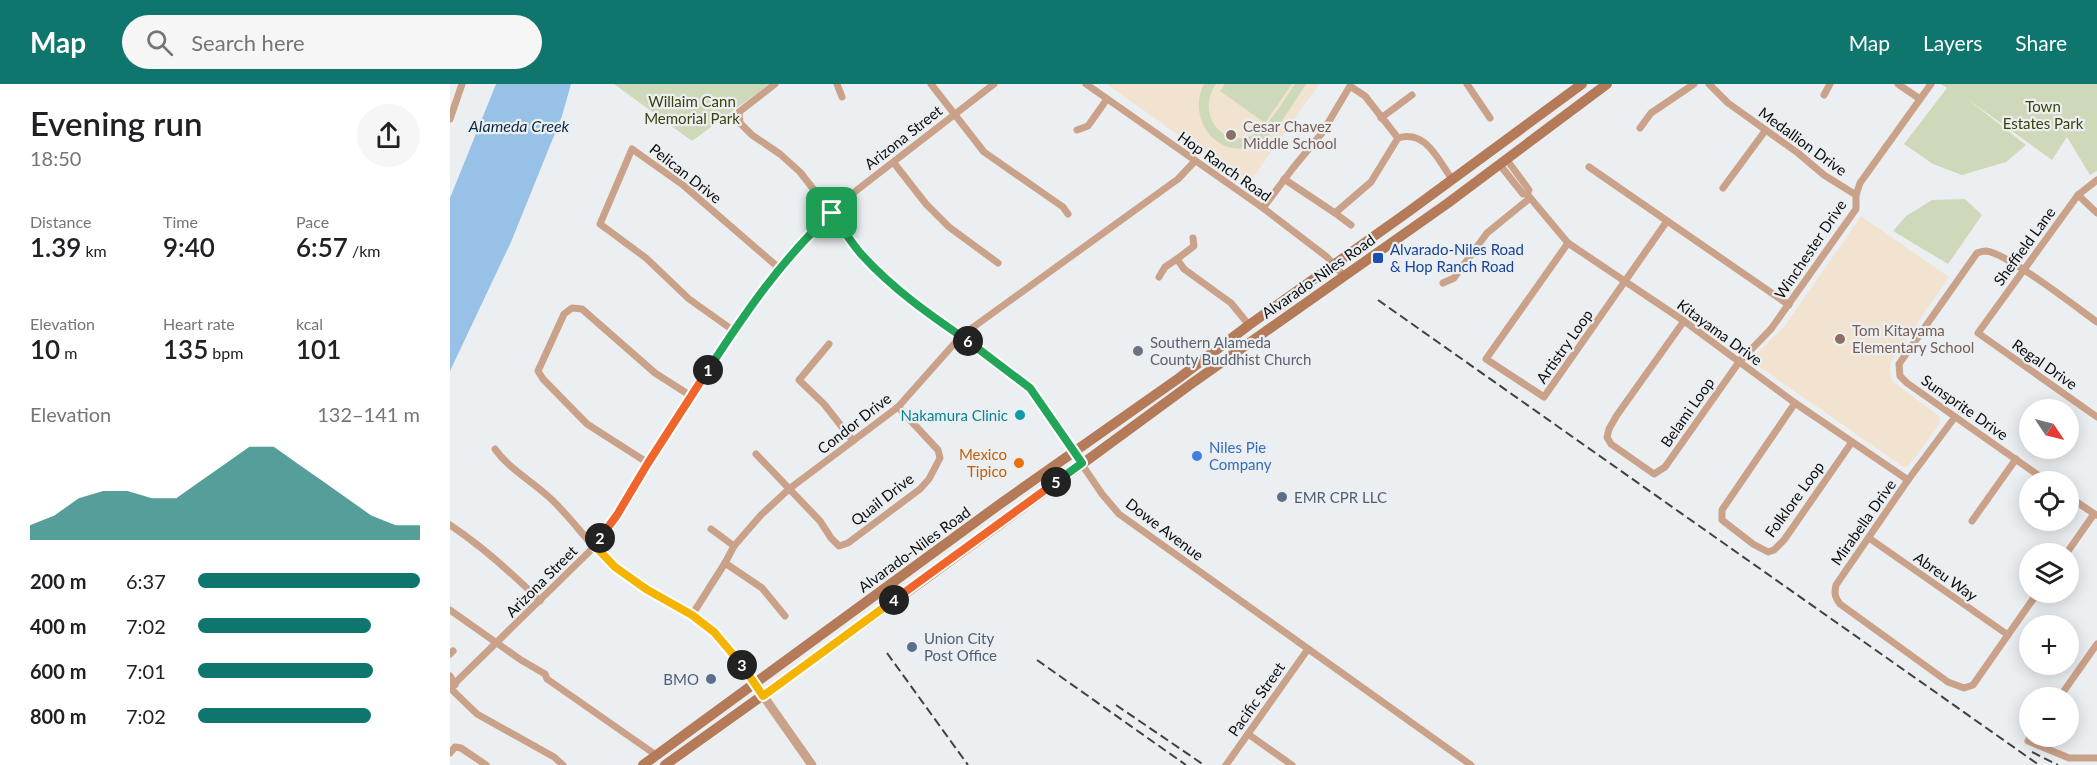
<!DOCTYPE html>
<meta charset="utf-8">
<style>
:root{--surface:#fff;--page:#f6f6f6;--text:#202124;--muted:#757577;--accent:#0f766e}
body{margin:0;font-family:Lato,sans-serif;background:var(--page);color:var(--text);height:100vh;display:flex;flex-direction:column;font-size:22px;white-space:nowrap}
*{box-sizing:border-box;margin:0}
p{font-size:20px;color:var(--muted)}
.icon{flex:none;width:33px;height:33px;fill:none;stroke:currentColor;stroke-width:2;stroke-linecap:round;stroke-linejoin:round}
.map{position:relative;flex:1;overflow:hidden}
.side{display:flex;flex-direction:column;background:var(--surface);width:450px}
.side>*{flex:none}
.needle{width:39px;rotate:125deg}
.controls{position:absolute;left:1569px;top:315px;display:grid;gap:12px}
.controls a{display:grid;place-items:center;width:60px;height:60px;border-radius:50%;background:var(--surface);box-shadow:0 3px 15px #0003;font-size:30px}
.pin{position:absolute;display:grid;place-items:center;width:51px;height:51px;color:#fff;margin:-26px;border-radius:12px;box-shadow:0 3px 9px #0006}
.km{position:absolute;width:30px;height:30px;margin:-15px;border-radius:50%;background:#222;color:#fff;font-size:16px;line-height:30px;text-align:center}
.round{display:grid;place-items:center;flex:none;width:63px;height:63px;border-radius:32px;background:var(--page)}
.head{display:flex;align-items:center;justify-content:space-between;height:102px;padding:0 30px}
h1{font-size:33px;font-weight:600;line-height:45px}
.stats{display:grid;grid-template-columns:repeat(3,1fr);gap:9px;height:102px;padding:6px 30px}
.stats div{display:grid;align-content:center}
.stats b{font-size:26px;font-weight:600}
.stats small{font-size:16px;font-weight:400}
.stats p{font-size:16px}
.chart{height:168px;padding:12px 30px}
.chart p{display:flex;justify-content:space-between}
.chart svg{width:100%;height:108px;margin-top:6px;fill:var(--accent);opacity:.7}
ul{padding:0 30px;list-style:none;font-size:20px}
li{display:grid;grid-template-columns:96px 72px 1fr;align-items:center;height:45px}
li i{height:15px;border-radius:8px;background:var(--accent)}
header{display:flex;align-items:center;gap:36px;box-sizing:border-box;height:84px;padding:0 30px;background:var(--accent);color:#fff}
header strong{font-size:28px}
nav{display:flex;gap:33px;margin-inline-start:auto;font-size:21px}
.search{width:420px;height:54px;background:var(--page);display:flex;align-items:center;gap:15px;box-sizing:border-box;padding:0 21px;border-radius:33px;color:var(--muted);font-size:22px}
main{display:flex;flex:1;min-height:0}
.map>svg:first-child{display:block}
.education{fill:#f1e3cf}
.green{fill:#cdd9b8}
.water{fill:#97c1e7}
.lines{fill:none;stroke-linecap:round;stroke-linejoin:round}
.minor{stroke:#caa189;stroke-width:7}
.tertiary{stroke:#caa189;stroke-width:9}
.secondary{stroke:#b57a57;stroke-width:10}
.rail{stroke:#3f4142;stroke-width:2;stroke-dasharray:9 4.5;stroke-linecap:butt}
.split-1-casing{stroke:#fff;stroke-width:12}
.split-2-casing{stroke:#fff;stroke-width:12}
.split-3-casing{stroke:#fff;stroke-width:12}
.split-4-casing{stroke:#fff;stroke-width:12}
.split-5-casing{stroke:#fff;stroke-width:12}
.split-6-casing{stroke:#fff;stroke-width:12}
.split-7-casing{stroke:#fff;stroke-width:12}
.split-1{stroke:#22a559;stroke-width:8}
.split-2{stroke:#f0652b;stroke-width:8}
.split-3{stroke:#f5b400;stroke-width:8}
.split-4{stroke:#f5b400;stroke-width:8}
.split-5{stroke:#f0652b;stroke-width:8}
.split-6{stroke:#22a559;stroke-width:8}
.split-7{stroke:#22a559;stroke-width:8}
.education-dot{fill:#8d6e63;stroke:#eceff2;stroke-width:2}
.transit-dot{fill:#1a4fb4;stroke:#eceff2;stroke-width:2}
.worship-dot{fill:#6b7280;stroke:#eceff2;stroke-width:2}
.culture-dot{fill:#0f9aa8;stroke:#eceff2;stroke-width:2}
.shop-dot{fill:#3f7fe0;stroke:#eceff2;stroke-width:2}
.food-dot{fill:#e8710a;stroke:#eceff2;stroke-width:2}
.service-dot{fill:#5c6f8a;stroke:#eceff2;stroke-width:2}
.labels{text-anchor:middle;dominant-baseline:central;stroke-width:4.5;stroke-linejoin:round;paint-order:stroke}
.park-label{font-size:15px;fill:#35440b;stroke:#eceff2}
.education-label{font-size:15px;fill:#785e54;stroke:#eceff2;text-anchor:start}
.street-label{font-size:15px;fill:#0b0c0d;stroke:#eceff2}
.transit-label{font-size:15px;fill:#164399;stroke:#eceff2;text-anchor:start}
.worship-label{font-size:15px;fill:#5b616d;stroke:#eceff2;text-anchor:start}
.culture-label{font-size:15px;fill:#0d838f;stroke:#eceff2;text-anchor:end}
.shop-label{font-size:15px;fill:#366cbe;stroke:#eceff2;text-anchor:start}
.food-label{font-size:15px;fill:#c56008;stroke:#eceff2;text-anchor:end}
.service-label{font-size:15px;fill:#4e5e75;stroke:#eceff2;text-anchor:start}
.water-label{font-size:16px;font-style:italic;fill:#0c2c46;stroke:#eceff2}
</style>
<header>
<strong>Map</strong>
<div class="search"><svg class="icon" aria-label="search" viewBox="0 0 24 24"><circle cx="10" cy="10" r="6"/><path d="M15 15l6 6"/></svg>Search here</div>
<nav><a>Map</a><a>Layers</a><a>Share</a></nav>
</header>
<main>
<section class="side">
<div class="head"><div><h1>Evening run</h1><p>18:50</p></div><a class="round"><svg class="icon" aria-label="share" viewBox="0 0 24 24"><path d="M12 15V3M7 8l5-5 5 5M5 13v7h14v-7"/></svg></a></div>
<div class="stats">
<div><p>Distance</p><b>1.39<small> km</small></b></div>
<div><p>Time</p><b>9:40</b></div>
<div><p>Pace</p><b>6:57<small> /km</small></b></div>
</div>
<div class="stats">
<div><p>Elevation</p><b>10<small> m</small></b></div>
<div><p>Heart rate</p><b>135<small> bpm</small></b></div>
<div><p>kcal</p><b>101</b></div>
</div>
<div class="chart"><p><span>Elevation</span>132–141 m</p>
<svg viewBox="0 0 160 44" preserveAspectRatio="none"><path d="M0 44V38L10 34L20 27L30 24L40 24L50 27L60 27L70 20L80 13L90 6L100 6L110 13L120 20L130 27L140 34L150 38L160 38V44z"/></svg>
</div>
<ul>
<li><b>200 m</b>6:37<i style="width:100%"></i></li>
<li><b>400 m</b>7:02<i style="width:78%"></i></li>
<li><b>600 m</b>7:01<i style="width:79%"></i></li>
<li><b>800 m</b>7:02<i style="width:78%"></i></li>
</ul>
</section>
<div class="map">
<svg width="1647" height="681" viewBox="0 0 1647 681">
<rect width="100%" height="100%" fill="#eceff2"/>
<g class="education">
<path d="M 657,0 L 869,0 L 798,101 Z"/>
<path d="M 1411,132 L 1499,193 L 1440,279 L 1441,294 L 1445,299 L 1490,333 L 1489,340 L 1462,378 L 1456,383 L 1452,382 L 1304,279 L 1305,271 L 1334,243 Z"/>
</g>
<g class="green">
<path d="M 164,0 L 319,0 L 242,57 Z"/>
<path d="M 754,0 L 766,0 C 744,31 776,70 808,48 C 821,39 835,14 845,0 L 856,0 C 844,17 828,49 809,59 C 771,80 735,36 754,0 Z"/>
<path d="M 775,0 L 842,0 L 815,39 L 770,7 Z"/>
<path d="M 1491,0 L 1647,0 L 1647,87 L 1640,91 L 1617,53 L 1602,76 L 1516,14 L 1576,61 L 1556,78 L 1512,91 L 1483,80 L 1454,60 L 1497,4 Z"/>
<path d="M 1515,115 L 1532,131 L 1498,180 L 1443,147 L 1456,132 L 1482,116 Z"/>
</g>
<path class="water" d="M 46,0 L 121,0 L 112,32 L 61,158 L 0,287 L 0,114 Z"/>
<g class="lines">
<g class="minor">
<path d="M 325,0 L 289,28 L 290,39 L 302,51 L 330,70 L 350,88 L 382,129 L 411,170 L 443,203 L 467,222 L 560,287 L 580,304 L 652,410 L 669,430 L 1021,681"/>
<path d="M 387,0 L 392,13"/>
<path d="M 481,0 L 534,68 L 613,123 L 618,130"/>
<path d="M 636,0 L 813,124 L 877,173 L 894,192"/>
<path d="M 1017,0 L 1040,34"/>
<path d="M 1259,0 L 1278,19 L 1348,69 L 1374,91 L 1406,111"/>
<path d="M 1448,0 L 1470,15"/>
<path d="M 1374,11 L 1380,0"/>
<path d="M 931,34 L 962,11"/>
<path d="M 0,35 L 12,0"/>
<path d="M 1190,44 L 1201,29 L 1244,0"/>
<path d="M 627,46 L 638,42 L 657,15"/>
<path d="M 1057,76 L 1079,106 L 1077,110"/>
<path d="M 444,79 L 476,120 L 499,143 L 548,179"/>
<path d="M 1050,81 L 1073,110 L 1077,110 L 1118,159 L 1234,237 L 1345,319 L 1458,396"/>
<path d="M 1139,83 L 1339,221"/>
<path d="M 834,95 L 885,129 L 921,98 L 948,54 C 976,45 988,76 1002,95"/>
<path d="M 1647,96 L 1628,111 L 1528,249 L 1647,333"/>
<path d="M 1273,104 L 1315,47"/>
<path d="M 1628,111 L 1647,129"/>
<path d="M 813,124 L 843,84 L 872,49 L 900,2 L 915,12 L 948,54"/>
<path d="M 885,129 L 901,141"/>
<path d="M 743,154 L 744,162 L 727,175 L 734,185 L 781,219 L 799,241"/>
<path d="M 1118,159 L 1036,275 L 1094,313 L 1217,137"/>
<path d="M 709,193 L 715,183 L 727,175"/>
<path d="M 993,199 L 1004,194 L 1037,149 L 1080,114"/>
<path d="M 1234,237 L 1167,331 L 1159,345 L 1157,353 L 1161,360 L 1204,390 L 1215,383 L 1289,278 L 1321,245 L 1406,125 L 1406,111 L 1410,99 L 1481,0"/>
<path d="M 284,247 L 239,215 L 196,174 L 150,140 L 182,65 L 233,101 L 329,184"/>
<path d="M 379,260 L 349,296 L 374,320 L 403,357"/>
<path d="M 1345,319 L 1272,426 L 1272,436 L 1303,460 L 1318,468 L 1324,466 L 1334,456 L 1402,358"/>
<path d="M 1505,333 L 1458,396 L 1386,501 C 1384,510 1385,513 1390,520 L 1498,598 L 1514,604 L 1523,601 L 1588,508"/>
<path d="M 45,365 C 59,385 82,397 100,414 C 123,435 141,464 166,484 C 189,502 215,515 240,530 C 267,547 289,573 305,600"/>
<path d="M 306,370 L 370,437 L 381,454 L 389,462 L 398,459 L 470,405 L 479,395 L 490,374 L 488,366 L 448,323"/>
<path d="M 198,379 L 137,340 L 93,295 L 88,287 L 114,230 L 122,224 L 132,225 L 205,289 L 241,312"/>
<path d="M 1598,398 L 1457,299 L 1450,292 L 1449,280 L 1527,169 C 1530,168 1532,167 1536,167 C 1557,169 1626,223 1647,238"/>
<path d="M 1618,412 L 1646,431"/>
<path d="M 1522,437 L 1566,375"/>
<path d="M 0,441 C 33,463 62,489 90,517"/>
<path d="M 261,445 L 284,462"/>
<path d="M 1419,454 L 1558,551"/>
<path d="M 1616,470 L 1644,430"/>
<path d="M 275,479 L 312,504 L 335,532"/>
<path d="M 0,526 L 71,576 L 95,590 L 97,595 L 206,671"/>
<path d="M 242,531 L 275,479 L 284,462 L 311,431 L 339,405 L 448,323 L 511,252 L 728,95 L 745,77"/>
<path d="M 0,570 L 3,567"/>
<path d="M 0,592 L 5,601"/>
<path d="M 0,604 L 145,462 L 167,431 L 198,379 L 284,247 L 329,184 L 356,153 L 407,106 L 544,0"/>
<path d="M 0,604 L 27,630 L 104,673 L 113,681"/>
<path d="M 1609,614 L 1647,560"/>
<path d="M 798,650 L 842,681"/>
<path d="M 1581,652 L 1578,657 L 1619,674 L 1647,674"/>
<path d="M 0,669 L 5,663 L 11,664 L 36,681"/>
<path d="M 776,681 L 858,565"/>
</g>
<path class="tertiary" d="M 305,600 L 362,681"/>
<g class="secondary">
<path d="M 193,681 L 550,420 L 729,294 L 799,241 L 958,128 L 1132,0"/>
<path d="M 215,681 L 474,496 L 741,300 L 998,119 L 1157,0"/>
</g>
<g class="rail">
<path d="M 928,216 L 1589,681"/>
<path d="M 437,569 L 518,681"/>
<path d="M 587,576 L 736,681"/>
<path d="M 666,621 L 754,681"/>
<path d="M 1582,668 L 1608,681"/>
</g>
</g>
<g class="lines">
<defs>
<path id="split-1" d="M 258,286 C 295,229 332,175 382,129"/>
<path id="split-2" d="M 150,454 L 167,431 L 198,379 L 258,286"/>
<path id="split-3" d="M 150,454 L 145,462 L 165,483 L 196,505 L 242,531 L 264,548 L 292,581"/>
<path id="split-4" d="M 292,581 L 313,612 L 444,516"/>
<path id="split-5" d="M 444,516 L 606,398"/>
<path id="split-6" d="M 518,257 L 580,304 L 632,379 L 606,398"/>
<path id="split-7" d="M 382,129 C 392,143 401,159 412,171 C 444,206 480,231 518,257"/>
</defs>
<use href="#split-1" class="split-1-casing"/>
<use href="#split-2" class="split-2-casing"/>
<use href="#split-3" class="split-3-casing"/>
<use href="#split-4" class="split-4-casing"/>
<use href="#split-5" class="split-5-casing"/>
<use href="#split-6" class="split-6-casing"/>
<use href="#split-7" class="split-7-casing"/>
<use href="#split-1" class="split-1"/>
<use href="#split-2" class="split-2"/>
<use href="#split-3" class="split-3"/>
<use href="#split-4" class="split-4"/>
<use href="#split-5" class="split-5"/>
<use href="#split-6" class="split-6"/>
<use href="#split-7" class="split-7"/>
</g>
<g class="education-dot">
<circle cx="781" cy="51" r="6"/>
<circle cx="1390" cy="255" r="6"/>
</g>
<rect class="transit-dot" x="922" y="168" width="12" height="12" rx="3"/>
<circle class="worship-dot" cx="688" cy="267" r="6"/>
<circle class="culture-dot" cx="570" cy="331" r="6"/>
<circle class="shop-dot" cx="747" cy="372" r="6"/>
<circle class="food-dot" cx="569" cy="379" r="6"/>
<g class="service-dot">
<circle cx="832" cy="413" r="6"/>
<circle cx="462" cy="563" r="6"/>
<circle cx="261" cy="595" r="6"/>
</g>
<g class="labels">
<g class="park-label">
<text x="242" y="17">Willaim Cann<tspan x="242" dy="17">Memorial Park</tspan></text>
<text x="1593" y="22">Town<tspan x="1593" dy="17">Estates Park</tspan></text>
</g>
<g class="education-label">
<text x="793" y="42">Cesar Chavez<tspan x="793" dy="17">Middle School</tspan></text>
<text x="1402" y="246">Tom Kitayama<tspan x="1402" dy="17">Elementary School</tspan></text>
</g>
<g class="street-label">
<text transform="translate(453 53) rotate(-38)">Arizona Street</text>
<text transform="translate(1353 57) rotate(36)">Medallion Drive</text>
<text transform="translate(775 82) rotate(35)">Hop Ranch Road</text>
<text transform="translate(236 89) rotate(38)">Pelican Drive</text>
<text transform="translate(1574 162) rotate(-54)">Sheffield Lane</text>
<text transform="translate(1360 165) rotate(-56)">Winchester Drive</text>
<text transform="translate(868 192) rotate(-35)">Alvarado-Niles Road</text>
<text transform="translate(1270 248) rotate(36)">Kitayama Drive</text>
<text transform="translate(1114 262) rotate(-55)">Artistry Loop</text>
<text transform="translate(1595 280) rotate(35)">Regal Drive</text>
<text transform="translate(1515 323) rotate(35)">Sunsprite Drive</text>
<text transform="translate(1237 328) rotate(-55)">Belami Loop</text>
<text transform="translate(404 339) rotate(-38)">Condor Drive</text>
<text transform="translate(432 415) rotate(-38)">Quail Drive</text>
<text transform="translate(1344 415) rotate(-54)">Folklore Loop</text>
<text transform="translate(1413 438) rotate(-55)">Mirabella Drive</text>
<text transform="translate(715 445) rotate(37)">Dowe Avenue</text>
<text transform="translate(464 465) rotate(-36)">Alvarado-Niles Road</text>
<text transform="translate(1496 492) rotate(35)">Abreu Way</text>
<text transform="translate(91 497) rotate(-45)">Arizona Street</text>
<text transform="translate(806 615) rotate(-55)">Pacific Street</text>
</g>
<g class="transit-label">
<text x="940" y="165">Alvarado-Niles Road<tspan x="940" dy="17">&amp; Hop Ranch Road</tspan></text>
</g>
<g class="worship-label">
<text x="700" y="258">Southern Alameda<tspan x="700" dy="17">County Buddhist Church</tspan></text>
</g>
<g class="culture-label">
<text x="558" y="331">Nakamura Clinic</text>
</g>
<g class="shop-label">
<text x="759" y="363">Niles Pie<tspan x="759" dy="17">Company</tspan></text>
</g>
<g class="food-label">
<text x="557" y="370">Mexico<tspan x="557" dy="17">Tipico</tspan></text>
</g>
<g class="service-label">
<text x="844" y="413">EMR CPR LLC</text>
<text x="474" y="554">Union City<tspan x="474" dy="17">Post Office</tspan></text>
<text x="249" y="595" text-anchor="end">BMO</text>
</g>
<g class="water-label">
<text x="69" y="41">Alameda Creek</text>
</g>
</g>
</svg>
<div class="controls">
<a><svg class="needle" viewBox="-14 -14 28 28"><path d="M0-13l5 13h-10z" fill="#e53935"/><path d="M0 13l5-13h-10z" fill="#757577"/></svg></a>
<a><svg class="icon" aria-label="locate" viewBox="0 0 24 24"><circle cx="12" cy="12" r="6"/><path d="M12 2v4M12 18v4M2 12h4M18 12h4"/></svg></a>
<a><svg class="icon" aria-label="layers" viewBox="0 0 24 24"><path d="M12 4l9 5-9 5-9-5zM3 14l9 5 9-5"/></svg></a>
<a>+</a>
<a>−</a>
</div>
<div class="pin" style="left:382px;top:129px;background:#1e9e55"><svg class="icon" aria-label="arrive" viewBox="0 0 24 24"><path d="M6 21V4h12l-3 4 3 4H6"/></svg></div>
<b class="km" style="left:258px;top:286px">1</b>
<b class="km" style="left:150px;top:454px">2</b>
<b class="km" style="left:292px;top:581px">3</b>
<b class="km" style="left:444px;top:516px">4</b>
<b class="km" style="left:606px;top:398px">5</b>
<b class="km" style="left:518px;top:257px">6</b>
</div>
</main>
